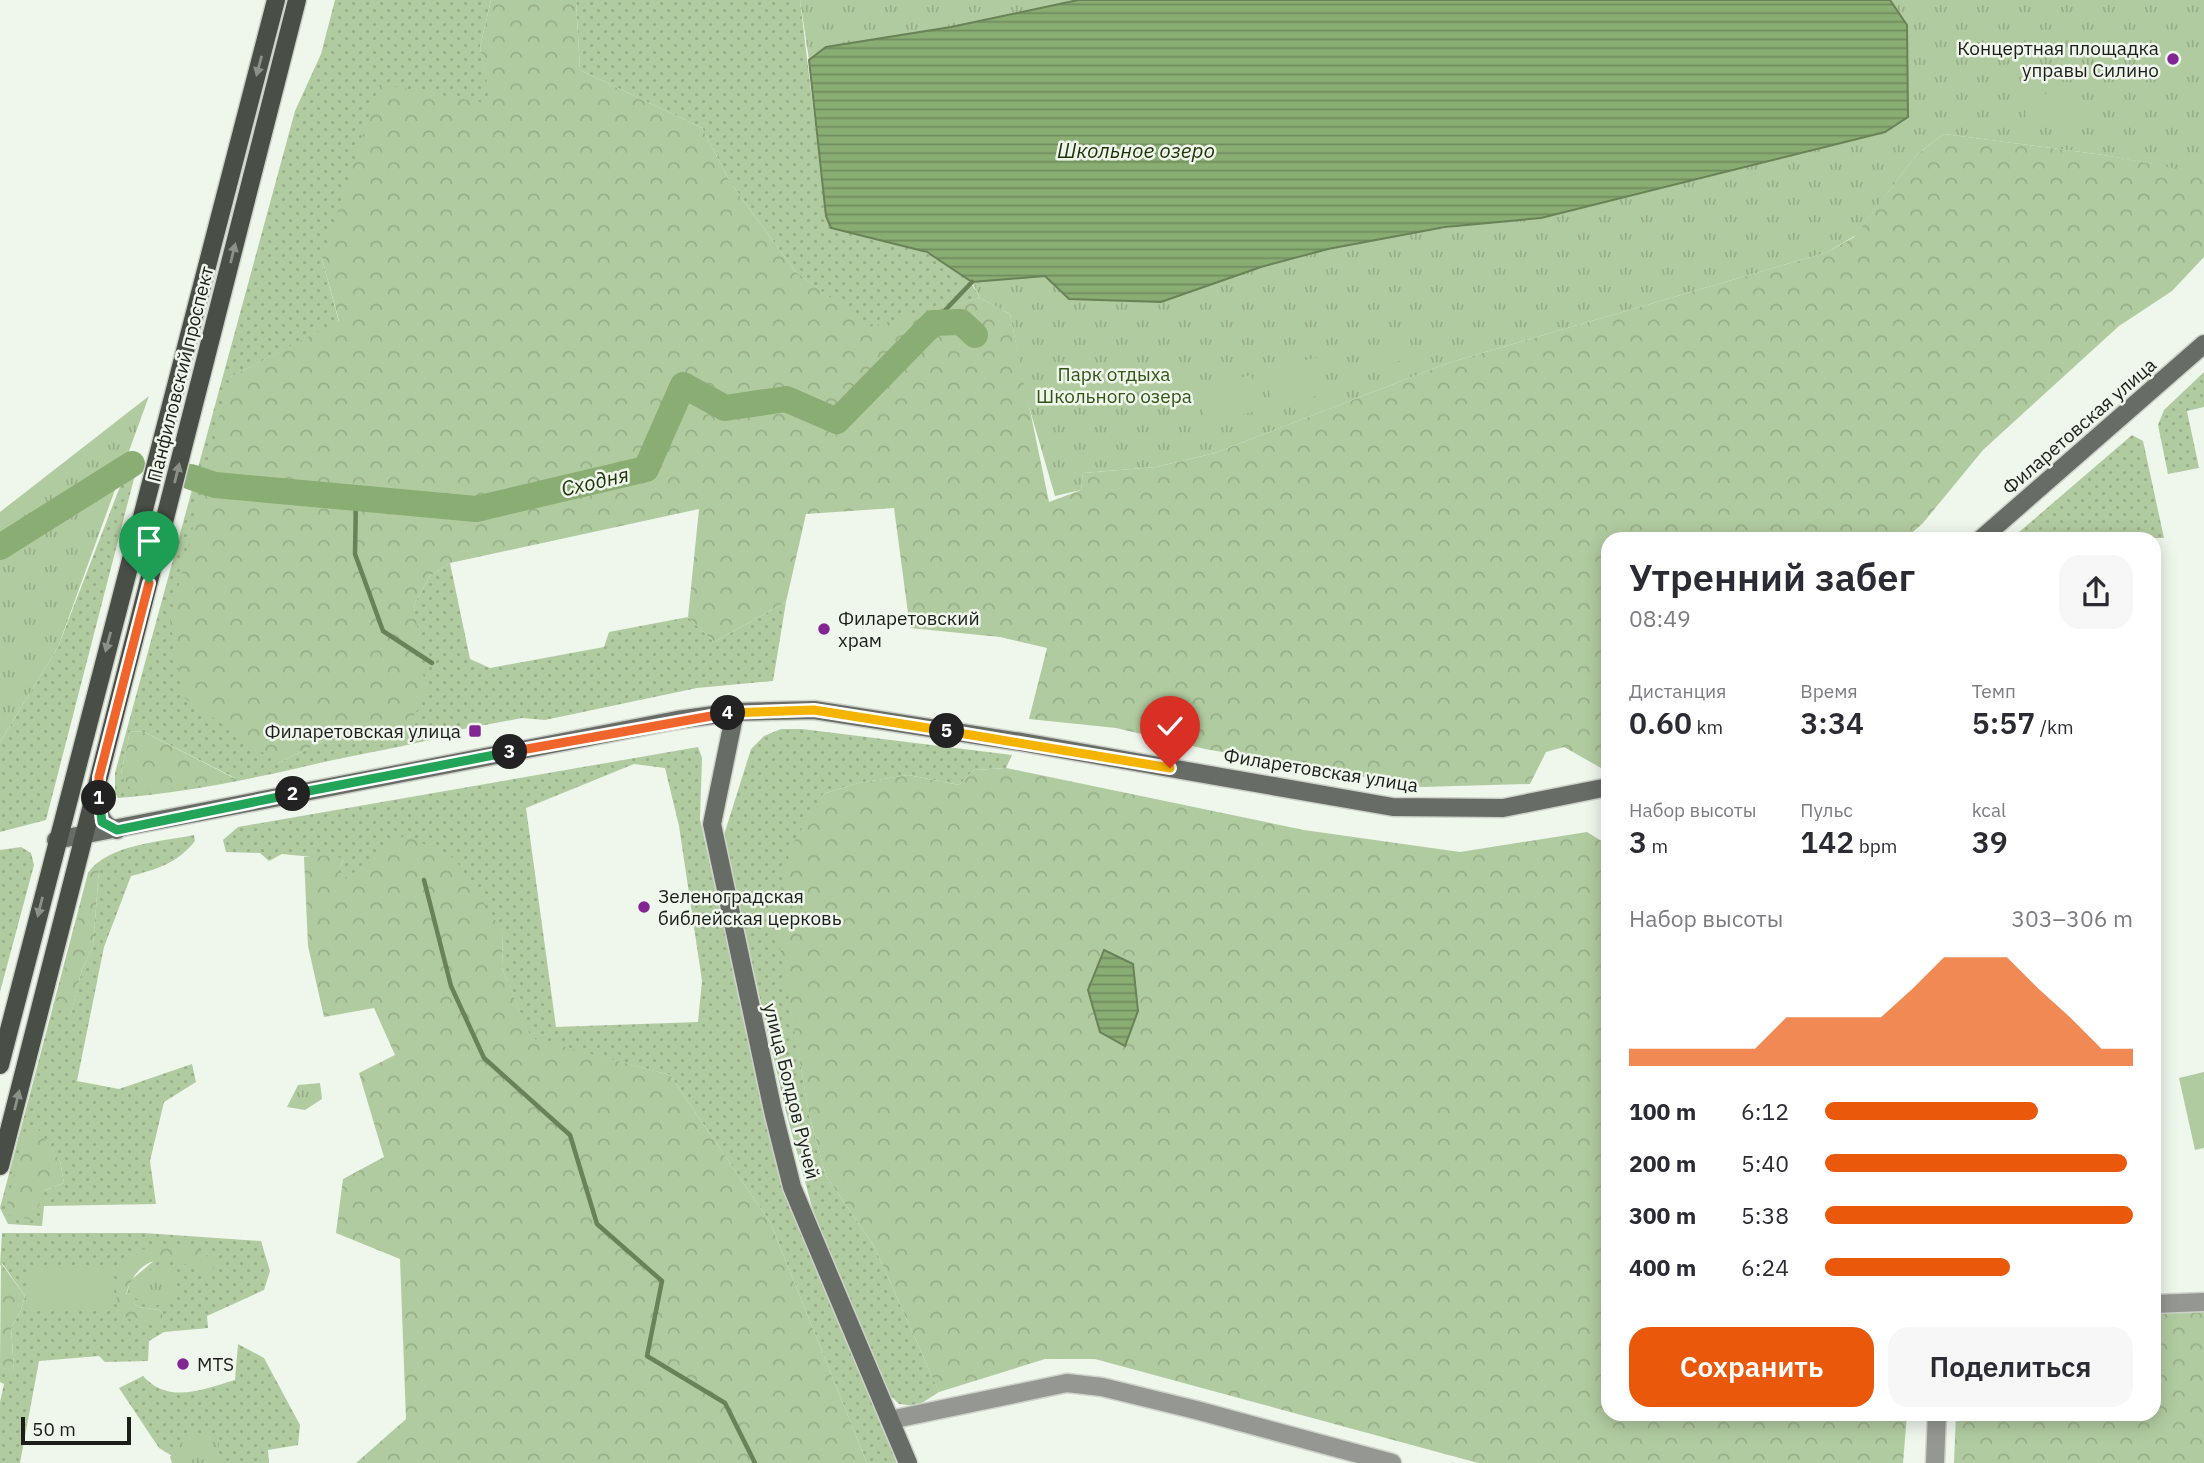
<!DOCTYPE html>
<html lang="ru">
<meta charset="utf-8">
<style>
:root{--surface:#fff;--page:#f7f7f7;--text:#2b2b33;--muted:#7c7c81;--accent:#ea580c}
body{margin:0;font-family:"IBM Plex Sans",sans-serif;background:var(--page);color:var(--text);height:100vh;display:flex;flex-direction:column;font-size:26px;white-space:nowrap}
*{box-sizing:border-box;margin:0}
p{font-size:23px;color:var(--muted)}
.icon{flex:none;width:38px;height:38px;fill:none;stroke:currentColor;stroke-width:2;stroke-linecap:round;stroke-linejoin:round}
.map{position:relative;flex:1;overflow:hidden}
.panel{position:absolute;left:1601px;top:532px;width:560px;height:889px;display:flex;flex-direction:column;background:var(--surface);border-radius:21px;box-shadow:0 4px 18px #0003}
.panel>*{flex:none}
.scale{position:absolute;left:21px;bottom:18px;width:110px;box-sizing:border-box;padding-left:7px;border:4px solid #1c1e1a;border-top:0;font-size:19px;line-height:24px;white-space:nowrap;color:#1c1e1a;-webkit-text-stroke:5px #eff6ec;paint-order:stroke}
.pin{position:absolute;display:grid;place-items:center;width:60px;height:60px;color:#fff;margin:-72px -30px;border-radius:50% 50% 50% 0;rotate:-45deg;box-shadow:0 0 7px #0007}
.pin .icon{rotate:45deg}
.km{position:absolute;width:35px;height:35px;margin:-18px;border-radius:50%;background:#222;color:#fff;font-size:19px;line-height:35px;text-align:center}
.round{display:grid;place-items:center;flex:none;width:74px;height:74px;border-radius:21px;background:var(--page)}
.headline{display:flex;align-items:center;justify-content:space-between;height:119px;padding:0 28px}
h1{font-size:38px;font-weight:600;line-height:52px}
.metrics{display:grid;grid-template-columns:repeat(3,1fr);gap:10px;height:119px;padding:7px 28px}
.metrics div{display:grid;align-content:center}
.metrics b{font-size:30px;font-weight:600}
.metrics small{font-size:19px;font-weight:400}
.metrics p{font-size:19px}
.chart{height:196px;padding:14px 28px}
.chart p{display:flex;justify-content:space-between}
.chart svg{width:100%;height:126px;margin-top:7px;fill:var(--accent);opacity:.7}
.primary-button{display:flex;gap:14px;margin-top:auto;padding:14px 28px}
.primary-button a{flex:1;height:80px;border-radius:21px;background:var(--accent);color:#fff;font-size:28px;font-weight:600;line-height:80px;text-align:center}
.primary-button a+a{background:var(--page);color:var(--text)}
ul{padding:0 28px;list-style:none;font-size:23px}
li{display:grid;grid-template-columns:112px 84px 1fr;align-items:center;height:52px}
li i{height:18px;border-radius:9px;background:var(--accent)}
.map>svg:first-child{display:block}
.grass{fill:url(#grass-dots);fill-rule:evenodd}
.forest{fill:url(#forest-crowns)}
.park{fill:url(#park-tufts)}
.pitch{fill:#b1cba0}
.water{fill:url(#water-rules);stroke:#698258;stroke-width:2}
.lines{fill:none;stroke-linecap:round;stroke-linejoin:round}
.stream{stroke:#698258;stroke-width:4.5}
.river{stroke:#8aad73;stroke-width:26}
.street-casing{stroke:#cdd3ca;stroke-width:21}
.secondary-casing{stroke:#cdd3ca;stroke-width:21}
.primary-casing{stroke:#cdd3ca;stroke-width:21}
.street{stroke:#959793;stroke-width:18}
.secondary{stroke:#686c66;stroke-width:18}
.primary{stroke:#494e47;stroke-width:18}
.oneway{fill:#8b9189}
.split-1-casing{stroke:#fff;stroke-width:14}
.split-2-casing{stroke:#fff;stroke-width:14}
.split-3-casing{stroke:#fff;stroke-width:14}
.split-4-casing{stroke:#fff;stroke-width:14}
.split-5-casing{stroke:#fff;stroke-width:14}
.split-6-casing{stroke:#fff;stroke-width:14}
.split-1{stroke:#f0652b;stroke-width:9}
.split-2{stroke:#22a559;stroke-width:9}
.split-3{stroke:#22a559;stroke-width:9}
.split-4{stroke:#f0652b;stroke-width:9}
.split-5{stroke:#f5b400;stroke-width:9}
.split-6{stroke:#f5b400;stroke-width:9}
.poi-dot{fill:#812693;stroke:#eff6ec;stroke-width:2.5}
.labels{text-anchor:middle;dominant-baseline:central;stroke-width:5;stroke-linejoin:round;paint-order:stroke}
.poi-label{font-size:19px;fill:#1c1e1a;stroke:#eff6ec;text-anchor:start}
.street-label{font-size:19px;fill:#1c1e1a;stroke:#eff6ec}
.park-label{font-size:19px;fill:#335317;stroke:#eff6ec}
.water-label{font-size:21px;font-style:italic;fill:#1d3409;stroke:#eff6ec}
</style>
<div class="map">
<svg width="2204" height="1463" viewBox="0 0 2204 1463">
<defs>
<pattern id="grass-dots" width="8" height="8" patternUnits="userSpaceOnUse" patternTransform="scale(1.75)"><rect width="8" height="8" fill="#b1cba0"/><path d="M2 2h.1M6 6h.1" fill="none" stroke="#98ae89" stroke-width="1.8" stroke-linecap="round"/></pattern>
<pattern id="forest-crowns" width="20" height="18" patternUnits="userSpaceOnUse" patternTransform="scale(1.75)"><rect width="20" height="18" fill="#b1cba0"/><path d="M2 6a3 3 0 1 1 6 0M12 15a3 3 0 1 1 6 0" fill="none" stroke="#98ae89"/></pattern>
<pattern id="park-tufts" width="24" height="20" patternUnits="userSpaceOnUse" patternTransform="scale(1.75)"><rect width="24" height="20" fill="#b1cba0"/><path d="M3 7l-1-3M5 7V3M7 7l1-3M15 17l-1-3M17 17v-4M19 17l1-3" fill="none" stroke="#98ae89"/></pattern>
<pattern id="water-rules" width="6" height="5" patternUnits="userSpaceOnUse" patternTransform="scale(1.75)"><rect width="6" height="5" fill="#8aad73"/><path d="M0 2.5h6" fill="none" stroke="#708c5e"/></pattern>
</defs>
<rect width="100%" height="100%" fill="#eff6ec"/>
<g class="grass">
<path d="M 335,0 L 491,0 L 480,47 L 492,104 L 322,259 L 339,322 L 230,377 L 278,763 L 338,734 L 392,737 L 418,649 L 414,604 L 430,576 L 450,563 L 470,659 L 490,668 L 604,647 L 609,632 L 688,617 L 714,642 L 786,602 L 773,681 L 697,688 L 545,720 L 522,718 L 453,731 L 452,735 C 399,748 346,756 294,769 C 236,782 178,793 118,798 L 115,793 L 115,773 L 295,111 L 321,54 ZM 130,731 L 144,732 L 235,778 L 121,774 Z"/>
<path d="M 576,0 L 800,0 L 826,216 L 831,228 C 880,243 956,246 980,298 L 869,328 L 795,271 L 730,182 L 702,128 L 580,70 Z"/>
<path d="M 2204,372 L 2204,407 L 2187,411 L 2199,468 L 2168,474 L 2158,425 L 2164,410 Z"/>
<path d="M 2132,435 L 2143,441 L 2164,538 L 2011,539 Z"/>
<path d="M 126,471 L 136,471 L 46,820 L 0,832 L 0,742 L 58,647 Z"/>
<path d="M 781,729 L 802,729 L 1012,755 L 1006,768 L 974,770 L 959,785 L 908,775 L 858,783 L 823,794 L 775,915 L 809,1114 L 826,1176 L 874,1246 L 939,1392 L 917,1406 L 899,1404 L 889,1394 L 815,1218 L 786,1112 L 723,838 L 751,749 L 764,736 Z"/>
<path d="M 698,747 L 702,758 L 700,819 L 776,1161 L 897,1463 L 867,1463 L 770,1222 L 670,1075 L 531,1039 L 502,968 L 503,932 L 332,888 L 343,860 L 282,854 L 269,861 L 260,853 L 226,852 L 223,840 L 238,827 ZM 634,764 L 665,768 L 679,826 L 702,981 L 698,1022 L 556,1027 L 526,808 Z"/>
<path d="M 194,835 L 195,841 C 178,863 157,869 131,876 L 104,947 L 77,1081 L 119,1089 L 192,1064 L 196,1082 L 164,1102 L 150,1161 L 156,1204 L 44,1206 L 42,1226 L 8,1224 L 0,1208 L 88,873 C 108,844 161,842 194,835 ZM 99,869 L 93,947 L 82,969 L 70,1018 ZM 35,1126 L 60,1161 L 64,1183 L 45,1190 Z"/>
<path d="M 21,847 L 31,853 L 34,865 L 0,992 L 0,850 Z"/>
<path d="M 2,1233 L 144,1233 L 261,1241 L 270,1271 L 264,1290 L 207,1316 L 208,1328 L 164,1332 L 149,1341 L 148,1361 L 105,1362 L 99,1356 L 39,1361 L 20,1463 L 0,1463 L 0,1402 L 4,1384 L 0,1382 L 0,1363 L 3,1368 L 14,1370 L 11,1327 L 20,1313 L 25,1296 L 2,1263 L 0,1266 ZM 142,1250 L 216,1262 L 194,1266 L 174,1259 L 156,1259 L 131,1280 L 126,1295 L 138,1307 L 160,1310 L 164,1321 L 117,1309 Z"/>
<path d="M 238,1344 L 264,1358 L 300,1425 L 298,1445 L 268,1450 L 269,1463 L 173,1463 L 174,1457 L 159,1448 L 119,1388 L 143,1376 C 169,1405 203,1389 235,1380 Z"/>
</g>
<g class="forest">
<path d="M 491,0 L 576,0 L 580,70 L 702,128 L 730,182 L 795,271 L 869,327 L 980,298 L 1010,314 L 1049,502 L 1081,490 L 1083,473 L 1156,467 L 1215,453 L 1448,363 L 1828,252 L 1854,237 L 1917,154 L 1944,134 L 2104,155 L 2204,173 L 2204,257 L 2172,291 L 2119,326 L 1983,450 L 1923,523 L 1905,539 L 1608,539 L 1608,765 L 1601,768 L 1564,747 L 1546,752 L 1530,784 L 1422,787 L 1205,749 L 1116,728 L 1029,719 L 1047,648 L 1000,637 L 910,628 L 894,508 L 806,514 L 786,602 L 714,642 L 688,617 L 699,509 L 450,563 L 430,576 L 414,604 L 426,695 L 404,733 L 392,737 L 338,734 L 278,763 L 183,697 L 170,621 L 230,377 L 339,321 L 322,259 L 380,84 L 491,104 L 480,47 Z"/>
<path d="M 130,731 L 144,732 L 236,779 L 134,794 L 121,774 Z"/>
<path d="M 1006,768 L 1304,830 L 1460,852 L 1587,832 L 1608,845 L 1608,1414 L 1907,1414 L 1903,1463 L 1478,1463 L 1095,1359 L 1045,1359 L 939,1392 L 874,1246 L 826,1176 L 809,1114 L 774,915 L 791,847 L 823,794 L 858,783 L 908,775 L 959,785 L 974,770 Z"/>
<path d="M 405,835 L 455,859 L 503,932 L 502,968 L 531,1038 L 670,1075 L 770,1222 L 867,1463 L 356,1463 L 406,1419 L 400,1259 L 336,1233 L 343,1179 L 384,1157 L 359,1073 L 395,1055 L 374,1008 L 324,1017 L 308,946 L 304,857 L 333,855 L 343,859 L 334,887 Z"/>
<path d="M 99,869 L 93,947 L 82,969 L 70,1019 L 56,1000 L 90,872 Z"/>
<path d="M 36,1126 L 60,1161 L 64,1183 L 45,1190 L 33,1220 L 7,1215 L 6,1209 L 22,1140 Z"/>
<path d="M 161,1243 L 195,1248 L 216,1262 L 209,1280 C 179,1253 140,1248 126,1294 L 138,1307 L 160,1310 L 165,1321 C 142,1324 134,1326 117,1309 L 116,1287 L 121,1265 L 142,1250 Z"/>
<path d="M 1,1263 L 25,1296 L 20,1313 L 11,1327 L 14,1371 L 3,1368 L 0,1363 Z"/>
<path d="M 2204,1305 L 2204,1463 L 1954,1463 L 1956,1414 L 2154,1414 L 2154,1308 Z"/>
</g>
<g class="park">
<path d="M 800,0 L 1078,0 L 951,27 L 826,47 L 809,60 Z"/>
<path d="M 1890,0 L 2204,0 L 2204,174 L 2104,155 L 1944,134 L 1917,154 L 1856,235 L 1828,252 L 1448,363 L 1215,453 L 1156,467 L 1083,473 L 1081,490 L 1055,496 L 1027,400 L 1010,314 L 980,298 L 972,282 L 1045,276 L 1069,299 L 1261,267 L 1328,249 L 1393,236 L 1491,221 L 1541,218 L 1885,132 L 1908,117 L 1907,26 Z"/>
<path d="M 149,396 L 58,647 L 0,742 L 0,512 Z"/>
<path d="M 320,1083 L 322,1099 L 305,1110 L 287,1107 L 298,1085 Z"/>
<path d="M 159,1265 L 172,1271 L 177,1286 L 168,1305 L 146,1305 L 129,1294 L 133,1280 Z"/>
<path d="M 202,1433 L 219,1443 L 217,1463 L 172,1463 L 170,1457 L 183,1441 Z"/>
</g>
<g class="pitch">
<path d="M 2026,93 L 2077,95 L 2075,127 L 2025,125 Z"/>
<path d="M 1408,336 L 1415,356 L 1373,369 L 1367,349 Z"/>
<path d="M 1318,357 L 1328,393 L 1273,407 L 1264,372 Z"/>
<path d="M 1251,375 L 1260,410 L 1206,425 L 1196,390 Z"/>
<path d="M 2204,1072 L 2204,1148 L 2195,1150 L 2179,1078 Z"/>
<path d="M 29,1266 L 113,1266 L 113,1310 L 28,1309 Z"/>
</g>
<g class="water">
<path d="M 1078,0 L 1890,0 L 1907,25 L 1908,117 L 1885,132 L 1541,218 L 1445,227 L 1328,249 L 1261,267 L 1161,302 L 1069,299 L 1045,276 L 972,282 L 927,252 L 831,228 L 826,216 L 809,60 L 826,47 L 951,27 Z"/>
<path d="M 1104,950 L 1133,964 L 1138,1011 L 1125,1046 L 1100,1032 L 1088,990 Z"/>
</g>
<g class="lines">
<g class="stream">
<path d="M 933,323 L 972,282"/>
<path d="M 356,498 L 355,554 L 383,631 L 432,663"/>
<path d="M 424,880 L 451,986 L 484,1058 L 570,1135 L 597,1224 L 662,1281 L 647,1356 L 725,1403 L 755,1463"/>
</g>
<g class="river">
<path d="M 191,477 L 215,485 L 476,509 L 646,469 L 683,385 L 725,408 L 786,399 L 837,421 L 933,323 L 961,322 L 975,335"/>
<path d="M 0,547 L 132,464"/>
</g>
<defs>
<g id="street">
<path d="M 2154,1304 L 2204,1302"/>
<path d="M 890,1420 L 1067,1383 L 1102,1387 L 1196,1410 L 1392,1463"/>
<path d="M 1935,1463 L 1937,1414"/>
</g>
<g id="secondary">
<path d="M 1981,539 L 2204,344"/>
<path d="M 735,712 L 712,824 L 773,1111 L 792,1187 L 908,1463"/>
<path d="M 99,788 C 99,807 96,824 117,830"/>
<path d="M 56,840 L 677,720 L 735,712 L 814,710 L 1021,742 L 1393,807 L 1503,808 L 1608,787"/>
</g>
<g id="primary">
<path d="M 0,1065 L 276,0"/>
<path d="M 0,1166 L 297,0"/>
</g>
</defs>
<use href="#street" class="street-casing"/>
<use href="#secondary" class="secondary-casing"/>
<use href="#primary" class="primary-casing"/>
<use href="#street" class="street"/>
<use href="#secondary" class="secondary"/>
<use href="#primary" class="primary"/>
</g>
<defs><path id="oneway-solid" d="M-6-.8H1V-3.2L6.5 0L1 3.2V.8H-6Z" transform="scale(1.75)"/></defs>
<g class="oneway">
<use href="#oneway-solid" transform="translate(259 66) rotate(105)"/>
<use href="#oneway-solid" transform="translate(233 253) rotate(-76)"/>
<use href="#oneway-solid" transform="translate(177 473) rotate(-76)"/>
<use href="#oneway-solid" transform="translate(108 642) rotate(105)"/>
<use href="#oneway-solid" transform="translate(40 907) rotate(104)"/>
<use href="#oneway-solid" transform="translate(17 1100) rotate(-76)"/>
</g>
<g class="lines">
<defs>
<path id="split-1" d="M 99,798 L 99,777 L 149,583"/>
<path id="split-2" d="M 99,798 L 102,822 L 117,830 L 293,794"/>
<path id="split-3" d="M 293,794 L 510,752"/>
<path id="split-4" d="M 510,752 L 728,713"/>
<path id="split-5" d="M 728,713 L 814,710 L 947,731"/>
<path id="split-6" d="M 947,731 L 1170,768"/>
</defs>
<use href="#split-1" class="split-1-casing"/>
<use href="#split-2" class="split-2-casing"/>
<use href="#split-3" class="split-3-casing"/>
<use href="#split-4" class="split-4-casing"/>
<use href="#split-5" class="split-5-casing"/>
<use href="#split-6" class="split-6-casing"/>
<use href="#split-1" class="split-1"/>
<use href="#split-2" class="split-2"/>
<use href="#split-3" class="split-3"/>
<use href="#split-4" class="split-4"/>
<use href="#split-5" class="split-5"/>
<use href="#split-6" class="split-6"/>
</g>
<g class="poi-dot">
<circle cx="2173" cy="59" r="7"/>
<circle cx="824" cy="629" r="7"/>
<rect x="468" y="724" width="14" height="14" rx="3.5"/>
<circle cx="644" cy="907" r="7"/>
<circle cx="183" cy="1364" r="7"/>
</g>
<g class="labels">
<g class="poi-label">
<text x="2159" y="48" text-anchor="end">Концертная площадка<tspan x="2159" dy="22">управы Силино</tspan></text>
<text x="838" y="618">Филаретовский<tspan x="838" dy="22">храм</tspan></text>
<text x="461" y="731" text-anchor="end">Филаретовская улица</text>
<text x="658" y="896">Зеленоградская<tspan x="658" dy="22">библейская церковь</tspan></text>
<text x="197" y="1364">MTS</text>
</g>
<g class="street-label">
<text transform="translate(180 374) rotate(-76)">Панфиловский проспект</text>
<text transform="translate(2079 426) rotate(-41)">Филаретовская улица</text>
<text transform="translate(1321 770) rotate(9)">Филаретовская улица</text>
<text transform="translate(792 1091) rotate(76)">улица Болдов Ручей</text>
</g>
<g class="park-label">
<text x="1114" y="374">Парк отдыха<tspan x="1114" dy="22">Школьного озера</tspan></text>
</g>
<g class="water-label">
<text x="1136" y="150">Школьное озеро</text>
<text transform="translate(595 481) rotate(-13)">Сходня</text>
</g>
</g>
</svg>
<div class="scale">50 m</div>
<div class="pin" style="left:149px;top:583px;background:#1e9e55"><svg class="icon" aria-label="arrive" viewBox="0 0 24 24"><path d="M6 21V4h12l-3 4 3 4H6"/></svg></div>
<div class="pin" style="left:1170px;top:768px;background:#d93025"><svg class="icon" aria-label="check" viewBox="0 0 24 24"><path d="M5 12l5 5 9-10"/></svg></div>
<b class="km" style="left:99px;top:798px">1</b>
<b class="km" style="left:293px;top:794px">2</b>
<b class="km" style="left:510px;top:752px">3</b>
<b class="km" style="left:728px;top:713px">4</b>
<b class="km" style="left:947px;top:731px">5</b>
<section class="panel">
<div class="headline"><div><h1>Утренний забег</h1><p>08:49</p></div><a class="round"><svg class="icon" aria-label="share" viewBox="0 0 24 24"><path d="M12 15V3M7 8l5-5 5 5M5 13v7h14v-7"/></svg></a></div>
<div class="metrics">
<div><p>Дистанция</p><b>0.60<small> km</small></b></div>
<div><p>Время</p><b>3:34</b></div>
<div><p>Темп</p><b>5:57<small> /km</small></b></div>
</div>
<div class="metrics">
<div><p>Набор высоты</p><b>3<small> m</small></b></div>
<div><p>Пульс</p><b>142<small> bpm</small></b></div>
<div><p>kcal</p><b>39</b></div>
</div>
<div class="chart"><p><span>Набор высоты</span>303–306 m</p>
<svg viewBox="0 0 160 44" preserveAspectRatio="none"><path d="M0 44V38L10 38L20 38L30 38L40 38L50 27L60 27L70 27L80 27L90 17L100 6L110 6L120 6L130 17L140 27L150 38L160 38V44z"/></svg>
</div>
<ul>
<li><b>100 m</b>6:12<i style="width:69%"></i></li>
<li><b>200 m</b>5:40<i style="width:98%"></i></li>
<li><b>300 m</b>5:38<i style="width:100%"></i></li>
<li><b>400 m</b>6:24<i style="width:60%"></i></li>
</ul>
<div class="primary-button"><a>Сохранить</a><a>Поделиться</a></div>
</section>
</div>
